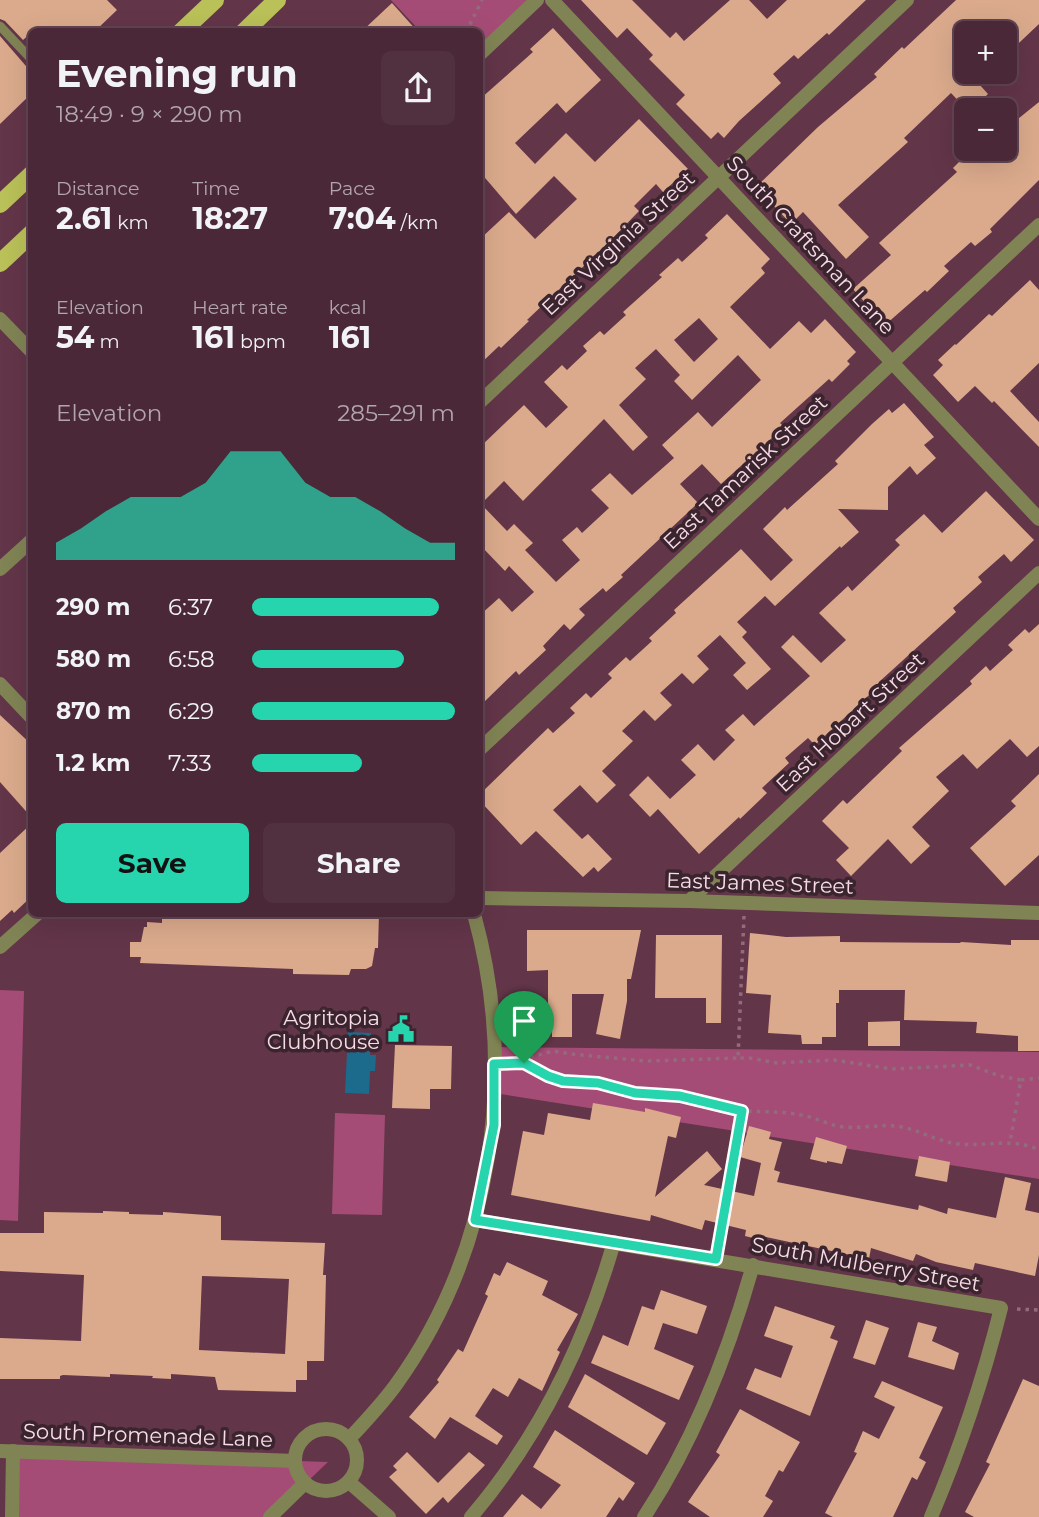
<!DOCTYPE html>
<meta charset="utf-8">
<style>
:root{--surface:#4a2837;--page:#51303f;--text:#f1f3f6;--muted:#b2a6ad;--line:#614452;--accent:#26d5ae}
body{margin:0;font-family:Montserrat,sans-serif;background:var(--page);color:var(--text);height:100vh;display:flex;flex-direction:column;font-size:26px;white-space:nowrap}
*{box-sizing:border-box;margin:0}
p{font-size:23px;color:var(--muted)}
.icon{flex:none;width:38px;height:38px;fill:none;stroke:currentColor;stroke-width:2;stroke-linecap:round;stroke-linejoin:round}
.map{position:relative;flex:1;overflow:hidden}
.drawer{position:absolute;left:28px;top:28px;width:455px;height:889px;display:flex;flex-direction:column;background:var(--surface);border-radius:10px;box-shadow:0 7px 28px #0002,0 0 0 2px var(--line)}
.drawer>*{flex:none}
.tools{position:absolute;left:954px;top:21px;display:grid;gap:14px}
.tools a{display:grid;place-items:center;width:63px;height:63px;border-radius:10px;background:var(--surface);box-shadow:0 7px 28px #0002,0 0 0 2px var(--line);font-size:35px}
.pin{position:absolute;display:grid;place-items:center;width:60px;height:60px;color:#fff;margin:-72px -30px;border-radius:50% 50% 50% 0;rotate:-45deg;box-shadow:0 0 7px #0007}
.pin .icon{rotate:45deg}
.round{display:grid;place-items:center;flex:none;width:74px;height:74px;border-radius:10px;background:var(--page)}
.headline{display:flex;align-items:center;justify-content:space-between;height:119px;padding:0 28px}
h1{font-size:38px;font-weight:700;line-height:52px}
.stats{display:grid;grid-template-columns:repeat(3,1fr);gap:10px;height:119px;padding:7px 28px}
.stats div{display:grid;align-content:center}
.stats b{font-size:30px;font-weight:700}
.stats small{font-size:19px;font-weight:400}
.stats p{font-size:19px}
.chart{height:196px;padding:14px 28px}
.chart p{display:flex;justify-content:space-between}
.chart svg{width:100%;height:126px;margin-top:7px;fill:var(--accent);opacity:.7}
.cta{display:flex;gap:14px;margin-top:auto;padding:14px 28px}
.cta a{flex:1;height:80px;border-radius:10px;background:var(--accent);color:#111;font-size:28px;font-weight:700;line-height:80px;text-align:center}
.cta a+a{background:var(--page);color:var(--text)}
ul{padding:0 28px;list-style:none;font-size:23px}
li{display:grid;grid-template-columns:112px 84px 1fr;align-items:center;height:52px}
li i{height:18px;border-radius:9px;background:var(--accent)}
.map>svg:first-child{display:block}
.green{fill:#a54c76}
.water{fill:#1c6b8d}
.building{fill:#dbaa8c;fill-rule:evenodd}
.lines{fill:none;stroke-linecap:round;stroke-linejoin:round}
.path{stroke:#936b7c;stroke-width:3.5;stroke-dasharray:3.5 5;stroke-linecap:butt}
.service{stroke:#808454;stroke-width:9}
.minor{stroke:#808454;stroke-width:14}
.primary{stroke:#bac158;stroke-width:18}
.route-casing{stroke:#fff;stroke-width:14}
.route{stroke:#26d5ae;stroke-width:9}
.labels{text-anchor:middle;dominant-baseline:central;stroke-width:7;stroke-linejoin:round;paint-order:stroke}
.street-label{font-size:21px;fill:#f8dbe6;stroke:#3a252e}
.poi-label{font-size:21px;fill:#f8dbe6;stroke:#3a252e;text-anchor:end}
</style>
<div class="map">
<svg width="1039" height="1517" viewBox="0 0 1039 1517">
<rect width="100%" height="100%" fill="#633549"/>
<g class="green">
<path d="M 391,0 L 537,0 L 480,54 L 480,32 L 420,31 Z"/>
<path d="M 0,990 L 24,991 L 18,1221 L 0,1220 Z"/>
<path d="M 494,1047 L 1039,1052 L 1039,1179 L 494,1093 Z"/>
<path d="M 335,1113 L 385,1115 L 382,1215 L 332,1214 Z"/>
<path d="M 13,1451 L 328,1462 L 270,1517 L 12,1517 Z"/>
</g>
<path class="water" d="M 348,1032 L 371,1033 L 370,1055 L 376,1055 L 375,1071 L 370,1071 L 369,1094 L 345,1093 Z"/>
<g class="building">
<path d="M 0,0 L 107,0 L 117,10 L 94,32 L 32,32 L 23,40 L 5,21 L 0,19 Z"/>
<path d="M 581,0 L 632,0 L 670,38 L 676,32 L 684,41 L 730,0 L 749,0 L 767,19 L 787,0 L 866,0 L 829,35 L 827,33 L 798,59 L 794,55 L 773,74 L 781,83 L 739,121 L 724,138 L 718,132 L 711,139 L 676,104 L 685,95 L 649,59 L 653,55 L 627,28 L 617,38 Z"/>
<path d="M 956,0 L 1039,0 L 1039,24 L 1004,57 L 1004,33 L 966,33 L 966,72 L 991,72 L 979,84 L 988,94 L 971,110 L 967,110 L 951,93 L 904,138 L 908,142 L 838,205 L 869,237 L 846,259 L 803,212 L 791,224 L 756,187 L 818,127 L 877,77 L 874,74 L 902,47 L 904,49 Z"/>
<path d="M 392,3 L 418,32 L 361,32 Z"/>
<path d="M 553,28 L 601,80 L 566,113 L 557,103 L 515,143 L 535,164 L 566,133 L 595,162 L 639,119 L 688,169 L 663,192 L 656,184 L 634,206 L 639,211 L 609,242 L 527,320 L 529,321 L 501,348 L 499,346 L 480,364 L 480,239 L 509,212 L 535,239 L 577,199 L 554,176 L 516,214 L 480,172 L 480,99 L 533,52 L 530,49 Z"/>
<path d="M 0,36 L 32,73 L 32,93 L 0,124 Z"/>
<path d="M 1039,102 L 1039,180 L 990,229 L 992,232 L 975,246 L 971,242 L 944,266 L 949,271 L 927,292 L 925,290 L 885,325 L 853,289 L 891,255 L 879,243 L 957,172 L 953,168 L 972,149 L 1004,149 L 1004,143 L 1019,130 L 1013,123 Z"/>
<path d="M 727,214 L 770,259 L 761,268 L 765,273 L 730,307 L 770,349 L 799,321 L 811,333 L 825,319 L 856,352 L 847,361 L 850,364 L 832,382 L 829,379 L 780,423 L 784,427 L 721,484 L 702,464 L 680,484 L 698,503 L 621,575 L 623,577 L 606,592 L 603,588 L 579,609 L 585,615 L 570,630 L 564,624 L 543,646 L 546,650 L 519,675 L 516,671 L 480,706 L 480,615 L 499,598 L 512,612 L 534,592 L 509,566 L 505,571 L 480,545 L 480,447 L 524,405 L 546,428 L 568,407 L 544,382 L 562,365 L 567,370 L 587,351 L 583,346 L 600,331 L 604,335 L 626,315 L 623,312 L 662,277 L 659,275 L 678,258 L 682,262 L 708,238 L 705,235 ZM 699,318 L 718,339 L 694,362 L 674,340 ZM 656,349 L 680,375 L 674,381 L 692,400 L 738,355 L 761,380 L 712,427 L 698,412 L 662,445 L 674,458 L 632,495 L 610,473 L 591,490 L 609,508 L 582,533 L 577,527 L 562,540 L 580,560 L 556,582 L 525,550 L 533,543 L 514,524 L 507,531 L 481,504 L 504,481 L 523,501 L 604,419 L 633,451 L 648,437 L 619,405 L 646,379 L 635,368 Z"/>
<path d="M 1030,280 L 1039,290 L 1039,363 L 1010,391 L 1039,422 L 1039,447 L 994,401 L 992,403 L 975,386 L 958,402 L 933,375 L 943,365 L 938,360 L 955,344 L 956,345 L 989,314 L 992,316 Z"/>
<path d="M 904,403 L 934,437 L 924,445 L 936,458 L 917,475 L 910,466 L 888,487 L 888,510 L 838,509 L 859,532 L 841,548 L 840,546 L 775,606 L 765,596 L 737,622 L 747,632 L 742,637 L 771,669 L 747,690 L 733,675 L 746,663 L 720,635 L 697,656 L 709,669 L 693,684 L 682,673 L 660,693 L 672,705 L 655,721 L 644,710 L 622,731 L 633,741 L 602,771 L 616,785 L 597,803 L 580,785 L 553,810 L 582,839 L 588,834 L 612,859 L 598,872 L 594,867 L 583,877 L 536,831 L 521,845 L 480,801 L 480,794 L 548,728 L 553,733 L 575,713 L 570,708 L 586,693 L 591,698 L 612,678 L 608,674 L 626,657 L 630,661 L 652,641 L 649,638 L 676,613 L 674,610 L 741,549 L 771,581 L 793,560 L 763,529 L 785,507 L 787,510 L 838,464 L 835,461 L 872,424 L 889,409 L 892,413 Z"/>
<path d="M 986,491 L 1034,540 L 1011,562 L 1004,554 L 978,577 L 982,582 L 953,608 L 956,612 L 879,682 L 881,684 L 815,745 L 808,738 L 785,758 L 789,763 L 762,788 L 767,793 L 740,819 L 739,817 L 699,854 L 658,809 L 650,817 L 629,795 L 648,776 L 670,799 L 696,775 L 681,760 L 698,744 L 714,761 L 735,740 L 725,730 L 743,714 L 754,726 L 810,676 L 781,647 L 793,635 L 821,663 L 846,640 L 819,613 L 848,586 L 852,591 L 900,545 L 895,540 L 924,514 L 942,533 Z"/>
<path d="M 1039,624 L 1039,746 L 1027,757 L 1010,739 L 977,769 L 963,754 L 936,777 L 949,791 L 912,827 L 930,846 L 911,864 L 888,839 L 851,876 L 836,860 L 849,848 L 822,821 L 843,800 L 847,804 L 902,751 L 899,748 L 972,684 L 970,681 L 986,666 L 990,671 L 1013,650 L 1008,645 L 1025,629 L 1029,633 Z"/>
<path d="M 0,715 L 32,745 L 32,818 L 0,782 Z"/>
<path d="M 1039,774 L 1039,855 L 1005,886 L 970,848 L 1016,806 L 1011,801 Z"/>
<path d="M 32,823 L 32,896 L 14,913 L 12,910 L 0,921 L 0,853 Z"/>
<path d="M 162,914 L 379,914 L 378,948 L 375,948 L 372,966 L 366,969 L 351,969 L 349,975 L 293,974 L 293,969 L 140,963 L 141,957 L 130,957 L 130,942 L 141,942 L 144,927 L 147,927 L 147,922 L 162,923 Z"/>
<path d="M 527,930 L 641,930 L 631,979 L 627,979 L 627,1001 L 620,1039 L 596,1034 L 604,994 L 572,994 L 572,1037 L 552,1037 L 552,1028 L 538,1029 L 538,1005 L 548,1005 L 548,970 L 527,971 Z"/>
<path d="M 750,933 L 786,937 L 840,936 L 840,942 L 960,943 L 961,942 L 1011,945 L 1011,940 L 1039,940 L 1039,1051 L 1018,1051 L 1018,1036 L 976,1033 L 977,1022 L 904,1020 L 905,990 L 839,990 L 839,1003 L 836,1003 L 836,1037 L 822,1037 L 822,1044 L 802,1044 L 801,1035 L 768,1033 L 771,995 L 746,993 Z"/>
<path d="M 656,935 L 722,935 L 721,1023 L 706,1023 L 706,998 L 655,998 Z"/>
<path d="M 900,1021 L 900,1046 L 868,1046 L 868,1022 Z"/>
<path d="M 395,1045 L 452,1046 L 451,1089 L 430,1089 L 430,1109 L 392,1108 Z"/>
<path d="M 593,1103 L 645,1112 L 645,1108 L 681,1117 L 676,1138 L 668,1136 L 655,1197 L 707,1151 L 722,1169 L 704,1185 L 754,1196 L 761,1163 L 740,1157 L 749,1126 L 771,1132 L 769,1139 L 782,1142 L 774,1170 L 780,1172 L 777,1182 L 918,1210 L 919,1205 L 947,1214 L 948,1208 L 996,1218 L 1005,1177 L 1031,1183 L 1025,1210 L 1039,1213 L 1039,1255 L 1035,1276 L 975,1263 L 973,1270 L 936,1262 L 916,1254 L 913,1261 L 871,1248 L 869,1259 L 766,1237 L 765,1241 L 745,1236 L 746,1230 L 705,1220 L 702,1230 L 651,1215 L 650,1221 L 511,1195 L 523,1131 L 544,1135 L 548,1113 L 590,1120 Z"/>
<path d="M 816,1137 L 847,1146 L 842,1164 L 827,1161 L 827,1163 L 810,1159 Z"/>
<path d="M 919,1156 L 950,1162 L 947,1182 L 915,1176 Z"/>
<path d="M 103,1211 L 129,1212 L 129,1214 L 163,1215 L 163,1212 L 221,1216 L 221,1240 L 325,1243 L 323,1275 L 326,1275 L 324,1361 L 307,1361 L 307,1380 L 296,1380 L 296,1392 L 218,1390 L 215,1377 L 171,1374 L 171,1379 L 152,1378 L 153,1376 L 110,1374 L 110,1377 L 63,1375 L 60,1376 L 60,1379 L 0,1379 L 0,1338 L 81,1341 L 84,1275 L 0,1271 L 0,1233 L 44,1233 L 44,1212 L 103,1213 ZM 202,1276 L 289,1279 L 285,1354 L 199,1350 Z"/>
<path d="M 507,1262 L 548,1281 L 542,1295 L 578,1314 L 557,1350 L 560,1352 L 542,1391 L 519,1378 L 508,1397 L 493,1388 L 475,1416 L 503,1436 L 497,1445 L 450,1417 L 435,1439 L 409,1417 L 439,1382 L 437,1380 L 458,1349 L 463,1352 L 488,1296 L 485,1294 L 494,1273 L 500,1276 Z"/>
<path d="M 661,1290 L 707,1306 L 697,1334 L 663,1323 L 654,1349 L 694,1366 L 679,1400 L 591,1363 L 603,1335 L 628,1346 L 642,1306 L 654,1310 Z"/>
<path d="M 775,1306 L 835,1326 L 830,1338 L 838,1341 L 810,1416 L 746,1389 L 755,1368 L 781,1378 L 793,1346 L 764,1336 Z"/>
<path d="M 866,1320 L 889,1328 L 875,1365 L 853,1358 Z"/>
<path d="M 918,1322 L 937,1327 L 932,1341 L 959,1353 L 954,1370 L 908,1357 Z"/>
<path d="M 585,1374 L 666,1423 L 647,1455 L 568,1407 Z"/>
<path d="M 1023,1379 L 1039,1386 L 1039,1517 L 974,1517 L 965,1512 L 990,1464 L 986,1462 Z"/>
<path d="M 882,1381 L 943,1407 L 919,1458 L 926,1462 L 917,1480 L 912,1477 L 893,1517 L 833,1517 L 825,1513 L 857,1453 L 854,1452 L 863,1431 L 879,1439 L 895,1407 L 874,1397 Z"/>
<path d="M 740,1409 L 800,1442 L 783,1472 L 779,1470 L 765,1496 L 773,1501 L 763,1517 L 710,1517 L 688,1502 L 720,1455 L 716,1452 Z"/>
<path d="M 555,1430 L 635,1483 L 623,1501 L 619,1497 L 606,1517 L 503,1517 L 522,1494 L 541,1509 L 561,1485 L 533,1467 Z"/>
<path d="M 407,1452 L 438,1483 L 469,1452 L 485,1465 L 448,1503 L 443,1497 L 426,1514 L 389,1477 L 397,1470 L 393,1466 Z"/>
</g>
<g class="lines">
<g class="path">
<path d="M 466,32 L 482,0"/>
<path d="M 744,916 L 738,1058 L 749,1058 L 777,1063 L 834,1060 L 892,1069 L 970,1065 L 1000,1076 L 1021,1080 L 1010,1142"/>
<path d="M 510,1063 L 524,1063 L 548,1076 L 563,1081 L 598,1083 L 635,1093 L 680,1096 L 742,1111"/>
<path d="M 524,1063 L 531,1057 L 553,1051 L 571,1054 L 646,1061 L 738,1058"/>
<path d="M 1021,1080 L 1039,1078"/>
<path d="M 718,1247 L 742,1111 C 761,1112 782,1111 801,1115 C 815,1117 828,1125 843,1127 C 863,1129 882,1123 902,1127 C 922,1131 938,1142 959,1144 C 987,1147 1013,1137 1039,1150"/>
<path d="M 1017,1309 L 1039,1310"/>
</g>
<path class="service" d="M 0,26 L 32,60"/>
<g class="minor">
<path d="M 552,0 L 1039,519"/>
<path d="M 480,54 L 537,0"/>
<path d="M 0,319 L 32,352"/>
<path d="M 480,402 L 907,0"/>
<path d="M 0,569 L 32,540"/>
<path d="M 0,684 L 32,718"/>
<path d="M 480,749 L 1039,225"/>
<path d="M 480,898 L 689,901 L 1039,913"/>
<path d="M 689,901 L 1039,573"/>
<path d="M 0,947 L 37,914"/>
<path d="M 475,1220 L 1001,1308 C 983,1380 960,1449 931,1517"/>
<circle cx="326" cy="1460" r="31"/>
<path d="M 349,1439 C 365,1422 381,1405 395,1386 C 493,1251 518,1073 474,914"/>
<path d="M 0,1451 L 295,1461"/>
<path d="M 349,1482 L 389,1517"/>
<path d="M 12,1517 L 13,1451"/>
<path d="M 270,1517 L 305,1483"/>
<path d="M 471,1517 C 540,1436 585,1343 614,1242"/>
<path d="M 644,1517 C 695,1440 728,1354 753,1265"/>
</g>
<g class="primary">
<path d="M 181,32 L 215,0"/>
<path d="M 244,32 L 277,0"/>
<path d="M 0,204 L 32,174"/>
<path d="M 0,263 L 32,233"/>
</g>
</g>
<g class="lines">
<defs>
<path id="route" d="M 524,1063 L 548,1076 L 563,1081 L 598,1083 L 635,1093 L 680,1096 L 742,1111 L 716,1259 L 475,1220 L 494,1125 L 494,1064 Z"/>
</defs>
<use href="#route" class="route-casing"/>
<use href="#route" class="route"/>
</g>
<defs>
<symbol id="civic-bare" viewBox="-9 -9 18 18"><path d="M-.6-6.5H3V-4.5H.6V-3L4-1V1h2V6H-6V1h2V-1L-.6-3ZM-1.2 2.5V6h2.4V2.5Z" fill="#26d5ae" stroke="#3a252e" stroke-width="2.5" paint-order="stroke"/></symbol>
</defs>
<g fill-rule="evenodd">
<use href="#civic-bare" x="382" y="1010" width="38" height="38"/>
</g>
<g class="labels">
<g class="street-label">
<text transform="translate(618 243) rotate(-43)">East Virginia Street</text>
<text transform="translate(811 245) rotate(47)">South Craftsman Lane</text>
<text transform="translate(745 472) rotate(-43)">East Tamarisk Street</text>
<text transform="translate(850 722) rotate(-43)">East Hobart Street</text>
<text transform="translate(760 883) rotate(2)">East James Street</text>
<text transform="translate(866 1264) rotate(10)">South Mulberry Street</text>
<text transform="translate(148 1435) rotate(2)">South Promenade Lane</text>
</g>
<g class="poi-label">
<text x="380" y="1017">Agritopia<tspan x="380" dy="24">Clubhouse</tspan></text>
</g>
</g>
</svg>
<div class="tools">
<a>+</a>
<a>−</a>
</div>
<div class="pin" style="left:524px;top:1063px;background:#1e9e55"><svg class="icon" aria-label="arrive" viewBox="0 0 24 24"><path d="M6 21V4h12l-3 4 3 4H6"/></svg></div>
<section class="drawer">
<div class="headline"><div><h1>Evening run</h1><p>18:49 · 9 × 290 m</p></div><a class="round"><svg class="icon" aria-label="share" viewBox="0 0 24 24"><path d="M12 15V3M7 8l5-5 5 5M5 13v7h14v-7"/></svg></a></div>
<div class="stats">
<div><p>Distance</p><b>2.61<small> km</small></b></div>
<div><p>Time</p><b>18:27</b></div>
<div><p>Pace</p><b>7:04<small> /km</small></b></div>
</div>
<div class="stats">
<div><p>Elevation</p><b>54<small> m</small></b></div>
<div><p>Heart rate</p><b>161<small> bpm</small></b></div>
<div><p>kcal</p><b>161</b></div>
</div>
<div class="chart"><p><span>Elevation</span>285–291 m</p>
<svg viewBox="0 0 160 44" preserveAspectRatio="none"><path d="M0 44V38L10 33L20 27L30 22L40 22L50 22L60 17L70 6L80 6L90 6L100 17L110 22L120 22L130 27L140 33L150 38L160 38V44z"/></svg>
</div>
<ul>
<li><b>290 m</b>6:37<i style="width:92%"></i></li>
<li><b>580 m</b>6:58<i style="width:75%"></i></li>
<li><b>870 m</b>6:29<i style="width:100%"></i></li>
<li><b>1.2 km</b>7:33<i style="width:54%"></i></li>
</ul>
<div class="cta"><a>Save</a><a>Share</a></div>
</section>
</div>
